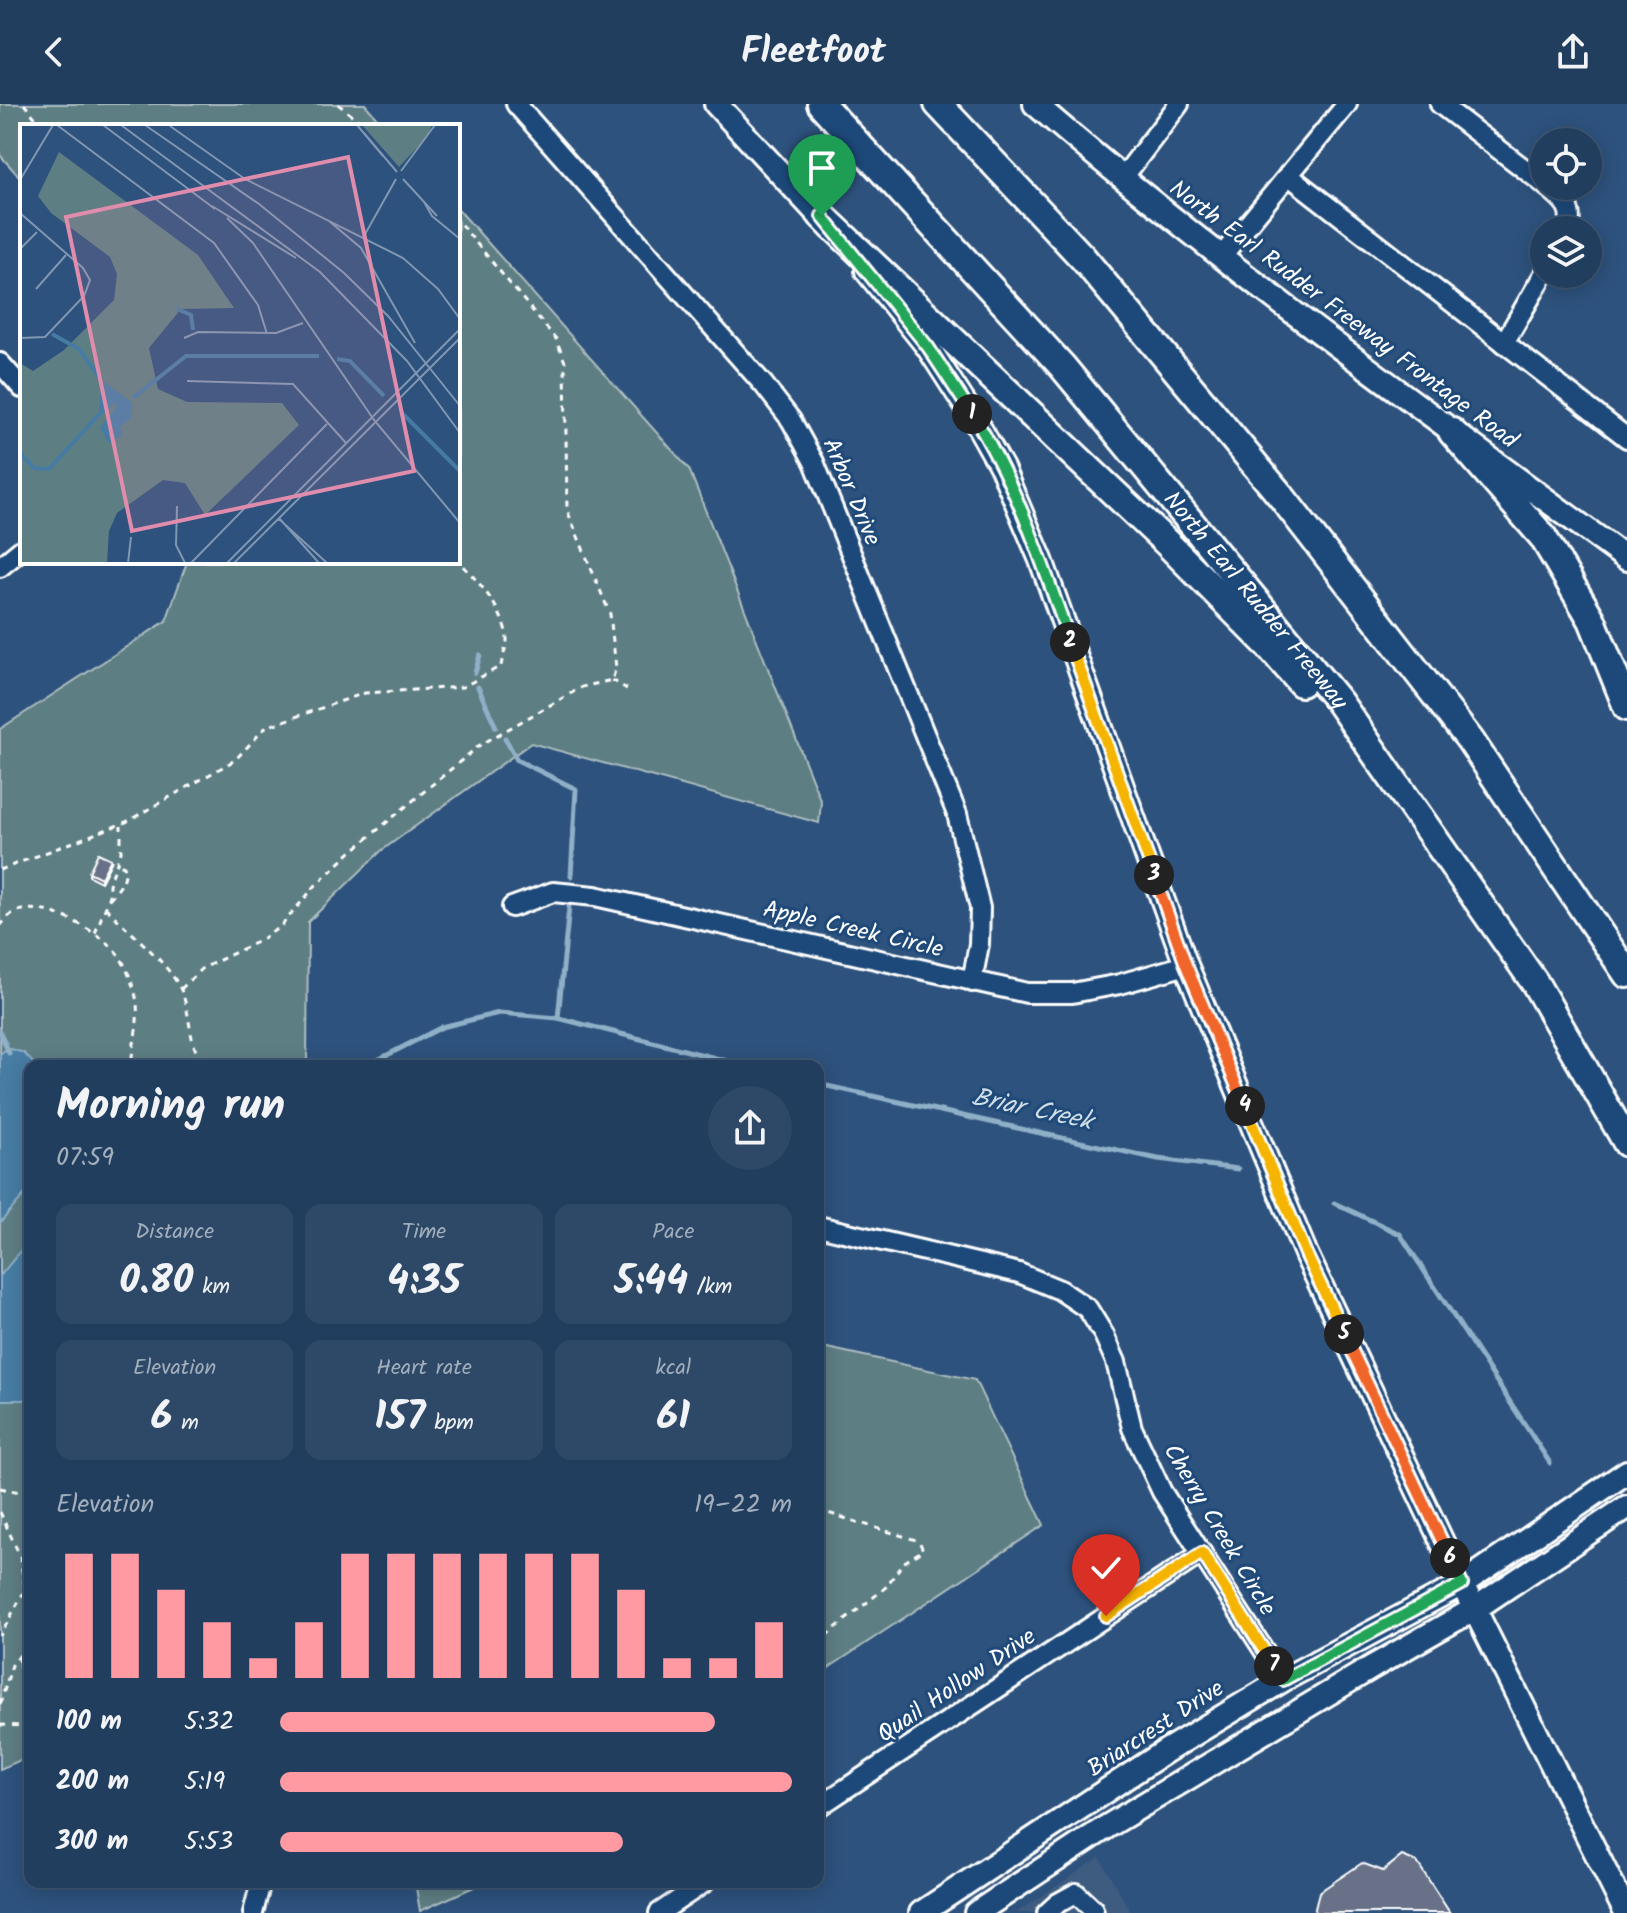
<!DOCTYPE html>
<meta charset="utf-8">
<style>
:root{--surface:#223e5e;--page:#2e4967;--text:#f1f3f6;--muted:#a2aebc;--line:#3f5773;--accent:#ff9aa2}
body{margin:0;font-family:Kalam,sans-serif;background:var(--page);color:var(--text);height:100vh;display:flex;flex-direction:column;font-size:30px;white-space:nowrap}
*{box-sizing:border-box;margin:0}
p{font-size:26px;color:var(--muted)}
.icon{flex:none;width:44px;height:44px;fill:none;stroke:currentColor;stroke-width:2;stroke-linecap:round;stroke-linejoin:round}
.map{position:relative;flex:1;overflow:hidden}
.panel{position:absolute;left:24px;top:956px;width:800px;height:828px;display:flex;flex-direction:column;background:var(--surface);border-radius:16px;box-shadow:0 4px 20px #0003,0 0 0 2px var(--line)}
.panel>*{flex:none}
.controls{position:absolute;left:1530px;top:24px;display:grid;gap:16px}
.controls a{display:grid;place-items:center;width:72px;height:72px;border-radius:50%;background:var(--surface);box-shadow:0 4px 20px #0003,0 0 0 2px var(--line);font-size:40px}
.pin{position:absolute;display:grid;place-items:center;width:68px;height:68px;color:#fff;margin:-82px -34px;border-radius:50% 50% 50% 0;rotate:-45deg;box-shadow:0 0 8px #0007}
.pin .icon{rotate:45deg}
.km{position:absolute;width:40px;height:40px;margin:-20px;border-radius:50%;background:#222;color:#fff;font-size:22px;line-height:40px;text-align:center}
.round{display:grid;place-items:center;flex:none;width:84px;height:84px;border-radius:42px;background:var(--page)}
.headline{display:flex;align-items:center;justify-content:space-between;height:136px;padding:0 32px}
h1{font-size:44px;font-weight:800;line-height:60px}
.figures{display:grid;grid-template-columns:repeat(3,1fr);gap:12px;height:136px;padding:8px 32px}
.figures div{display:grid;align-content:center;border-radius:16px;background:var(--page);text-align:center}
.figures b{font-size:40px;font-weight:800}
.figures small{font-size:22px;font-weight:400}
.figures p{font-size:22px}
.chart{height:224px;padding:16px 32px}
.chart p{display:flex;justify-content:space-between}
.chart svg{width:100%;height:144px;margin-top:8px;stroke:var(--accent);stroke-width:6}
ul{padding:0 32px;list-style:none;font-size:26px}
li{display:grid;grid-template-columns:128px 96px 1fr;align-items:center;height:60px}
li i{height:20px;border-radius:10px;background:var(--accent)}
header{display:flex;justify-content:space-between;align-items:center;height:104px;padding:0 32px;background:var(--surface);font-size:36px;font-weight:800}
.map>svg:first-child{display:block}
.built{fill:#3e5b80}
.green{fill:#5d7e83;stroke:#aebec1;stroke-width:2}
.water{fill:#467ba3;stroke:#90b0c8;stroke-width:2}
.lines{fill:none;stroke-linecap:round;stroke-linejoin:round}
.stream{stroke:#90b0c8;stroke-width:5}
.minor-casing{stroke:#fff;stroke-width:24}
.major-casing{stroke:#fff;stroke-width:28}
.highway-casing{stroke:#fff;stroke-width:32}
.path{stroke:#fff;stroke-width:3;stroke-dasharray:6 6;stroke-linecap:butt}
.minor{stroke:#1f4a7a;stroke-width:18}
.major{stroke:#1f4a7a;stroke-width:22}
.highway{stroke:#1f4a7a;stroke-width:26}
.wall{fill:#596174;stroke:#fff;stroke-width:2}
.shaded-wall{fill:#484f5e;stroke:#fff;stroke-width:2}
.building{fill:#677187;stroke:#fff;stroke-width:2}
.split-1-casing{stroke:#fff;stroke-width:16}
.split-2-casing{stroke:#fff;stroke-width:16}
.split-3-casing{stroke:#fff;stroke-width:16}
.split-4-casing{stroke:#fff;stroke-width:16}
.split-5-casing{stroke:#fff;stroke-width:16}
.split-6-casing{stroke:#fff;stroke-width:16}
.split-7-casing{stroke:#fff;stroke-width:16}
.split-8-casing{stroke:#fff;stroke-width:16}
.split-1{stroke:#22a559;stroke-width:10}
.split-2{stroke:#22a559;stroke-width:10}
.split-3{stroke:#f5b400;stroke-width:10}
.split-4{stroke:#f0652b;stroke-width:10}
.split-5{stroke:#f5b400;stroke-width:10}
.split-6{stroke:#f0652b;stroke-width:10}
.split-7{stroke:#22a559;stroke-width:10}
.split-8{stroke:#f5b400;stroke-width:10}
.labels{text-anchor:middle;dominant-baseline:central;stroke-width:6;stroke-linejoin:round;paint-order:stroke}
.street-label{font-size:24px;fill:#fff;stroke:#1f4a7a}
.water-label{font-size:26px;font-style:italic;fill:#d1dee8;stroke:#1f4a7a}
.inset-river{fill:none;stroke:#467ba3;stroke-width:4}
.inset-road{fill:none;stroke:#8197b1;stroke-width:2}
.view{fill:#e08cad;fill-opacity:0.15;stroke:#e08cad;stroke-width:4}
.inset-edge{fill:none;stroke:#fff;stroke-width:4}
</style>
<header><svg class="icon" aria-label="back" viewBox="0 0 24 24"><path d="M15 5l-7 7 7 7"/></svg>Fleetfoot<svg class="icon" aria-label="share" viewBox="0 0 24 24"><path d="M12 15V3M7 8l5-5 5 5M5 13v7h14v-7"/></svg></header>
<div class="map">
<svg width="1627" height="1809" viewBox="0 0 1627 1809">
<rect width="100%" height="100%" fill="#2d527d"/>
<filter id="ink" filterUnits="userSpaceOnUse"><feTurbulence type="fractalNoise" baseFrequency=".0125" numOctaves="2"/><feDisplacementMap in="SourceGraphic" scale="16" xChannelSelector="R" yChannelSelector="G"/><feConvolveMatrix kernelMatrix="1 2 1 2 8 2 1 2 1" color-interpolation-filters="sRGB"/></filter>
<g filter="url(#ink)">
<path class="built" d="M 1100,1753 L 1131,1809 L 1016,1809 Z"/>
<g class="green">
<path d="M 0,0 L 365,0 L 384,22 L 22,22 L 22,76 L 0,51 Z"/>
<path d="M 458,105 L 689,365 L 821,698 L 819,719 L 531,639 L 381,747 L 308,818 L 307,962 L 30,962 L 30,1652 L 0,1665 L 0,625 L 166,517 L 187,458 L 458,458 Z"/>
<path d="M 818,1242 L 975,1276 L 1044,1421 L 818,1571 Z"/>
<path d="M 415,1778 L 485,1778 L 420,1807 Z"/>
</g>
<g class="water">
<path d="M 8,944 L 24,949 L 36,962 L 30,962 L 30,1084 L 0,1119 L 0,950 Z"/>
<path d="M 30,1135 L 30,1292 L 24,1296 L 0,1296 L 0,1172 Z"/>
</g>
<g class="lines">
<g class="stream">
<path d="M 475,569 L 480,551"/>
<path d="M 478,583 L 496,623"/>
<path d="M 505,634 L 517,656 L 576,685 L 571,772"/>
<path d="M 558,914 L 569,803"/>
<path d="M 0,928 L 9,949"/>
<path d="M 366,962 L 442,923 L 499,909 L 558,914 L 747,962"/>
<path d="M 818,980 L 1158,1055 L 1238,1065"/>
<path d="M 1334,1099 L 1400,1130 L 1550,1359"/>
<path d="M 1626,1476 L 1627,1478"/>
</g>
<defs>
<g id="minor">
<path d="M 516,0 L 764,281 L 791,316 L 814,358 L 957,710 L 980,804 L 979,840 L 972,878"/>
<path d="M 1440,0 L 1544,80"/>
<path d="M 1288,71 L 1627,334"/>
<path d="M 1122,75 L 1179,0"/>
<path d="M 1546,82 C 1562,95 1576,104 1567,126"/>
<path d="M 1221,153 L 1347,0"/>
<path d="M 1504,239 L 1544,170"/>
<path d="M 0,259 L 22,284"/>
<path d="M 0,463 L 22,445"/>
<path d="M 512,803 L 553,788 L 595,792 L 1027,889 L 1072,889 L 1120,880 L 1186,861"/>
<path d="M 818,1122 L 1019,1169 L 1060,1186 L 1088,1205 L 1104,1231 L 1116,1258 L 1132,1324 L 1162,1388 L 1283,1576"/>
<path d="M 818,1703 L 1202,1449"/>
<path d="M 253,1809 L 261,1778"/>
<path d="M 659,1809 L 705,1778"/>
<path d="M 1047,1809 L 1058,1799 L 1076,1789 L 1093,1805 L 1094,1809"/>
</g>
<g id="major">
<path d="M 716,0 L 832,125"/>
<path d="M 1035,0 C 1224,163 1426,308 1627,455"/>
<path d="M 867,167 L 928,243 L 975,316 L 1002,364 L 1041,456 L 1186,861 L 1306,1150 L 1462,1480 L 1626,1809"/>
<path d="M 921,1809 L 1166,1647 L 1283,1576 L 1462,1480 L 1627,1368"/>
<path d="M 976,1809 L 1108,1722 L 1374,1562 L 1476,1504 L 1627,1403"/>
</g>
<g id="highway">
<path id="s1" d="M 821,0 L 1062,262 L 1339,598 L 1535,879 L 1627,1039"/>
<path d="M 938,0 L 1083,154 L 1281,392 L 1470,636 L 1627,870"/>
<path d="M 822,112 L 1168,440 L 1268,541 L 1301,579"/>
<path d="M 1452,328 L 1543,433 L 1592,516 L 1627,603"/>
</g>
</defs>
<use href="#minor" class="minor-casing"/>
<use href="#major" class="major-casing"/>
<use href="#highway" class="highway-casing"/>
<g class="path">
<path d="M 24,0 L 42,22"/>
<path d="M 338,0 L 365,22"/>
<path d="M 612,576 L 627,585"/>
<path d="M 0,766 L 126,718 L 235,656 L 266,623 L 365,589 L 463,583 L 501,562 C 502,554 506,545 507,537 C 507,510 477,474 458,458"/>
<path d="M 109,795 C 117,787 129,774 124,762 L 117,759"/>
<path d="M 106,804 C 128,827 168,858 181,886 C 191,909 188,937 201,957"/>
<path d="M 0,822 C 3,819 8,812 13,809 C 42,794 99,827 117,849 C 124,858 130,872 133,883 C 143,908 133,936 131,962"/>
<path d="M 95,829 L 109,795 L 109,780 L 121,748 L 121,722"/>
<path d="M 181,885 L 201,865 L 261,836 L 281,822 L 316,781 L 351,748 L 480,641 L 582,583 L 612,576 L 616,564 L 610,510 L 567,406 L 565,258 L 556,235 L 458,117"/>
<path d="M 0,1384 L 30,1390"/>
<path d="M 818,1406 L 919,1437 L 923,1446 L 903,1459 L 885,1484 L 818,1538"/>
<path d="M 0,1408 L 20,1452 L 25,1486 L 0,1532"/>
<path d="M 0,1600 L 12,1561 L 30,1538"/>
<path d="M 0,1621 L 24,1622 L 30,1618"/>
</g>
<use href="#minor" class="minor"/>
<use href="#major" class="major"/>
<use href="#highway" class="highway"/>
</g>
<g class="wall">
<path d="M 111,758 L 101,778 L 89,772 L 89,768 Z"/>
<path d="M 30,1547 L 30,1579 L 19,1562 L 19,1554 Z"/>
</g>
<path class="shaded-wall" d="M 111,755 L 111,758 L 101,778 L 101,774 Z"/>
<g class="building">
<path d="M 98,749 L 111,755 L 101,774 L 89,768 Z"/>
<path d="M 30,1547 L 30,1571 L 19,1554 Z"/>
<path d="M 1402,1752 L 1417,1758 L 1450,1809 L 1314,1809 L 1319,1788 L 1362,1759 L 1383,1767 Z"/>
</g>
</g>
<g class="lines" filter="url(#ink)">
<defs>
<path id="split-1" d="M 822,112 L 928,243 L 972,310"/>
<path id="split-2" d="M 972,310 C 1016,379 1043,460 1070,538"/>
<path id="split-3" d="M 1070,538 L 1154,771"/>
<path id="split-4" d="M 1154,771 L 1186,861 L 1245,1002"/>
<path id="split-5" d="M 1245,1002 L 1306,1150 L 1344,1230"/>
<path id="split-6" d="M 1344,1230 L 1450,1454"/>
<path id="split-7" d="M 1274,1562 L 1283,1576 L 1462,1480 L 1450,1454"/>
<path id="split-8" d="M 1106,1512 L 1202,1449 L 1274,1562"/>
</defs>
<use href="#split-1" class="split-1-casing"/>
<use href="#split-2" class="split-2-casing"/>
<use href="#split-3" class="split-3-casing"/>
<use href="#split-4" class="split-4-casing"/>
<use href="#split-5" class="split-5-casing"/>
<use href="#split-6" class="split-6-casing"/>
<use href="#split-7" class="split-7-casing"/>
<use href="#split-8" class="split-8-casing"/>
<use href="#split-1" class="split-1"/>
<use href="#split-2" class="split-2"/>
<use href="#split-3" class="split-3"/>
<use href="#split-4" class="split-4"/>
<use href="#split-5" class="split-5"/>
<use href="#split-6" class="split-6"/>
<use href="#split-7" class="split-7"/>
<use href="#split-8" class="split-8"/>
</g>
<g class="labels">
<g class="street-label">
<text transform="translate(1343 211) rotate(37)">North Earl Rudder Freeway Frontage Road</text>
<text transform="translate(851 388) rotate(67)">Arbor Drive</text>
<text stroke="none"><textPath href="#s1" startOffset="660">North Earl Rudder Freeway</textPath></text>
<text transform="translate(853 826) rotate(13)">Apple Creek Circle</text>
<text transform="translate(1219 1426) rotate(59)">Cherry Creek Circle</text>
<text transform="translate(957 1582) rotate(-34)">Quail Hollow Drive</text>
<text transform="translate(1156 1625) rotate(-33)">Briarcrest Drive</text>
</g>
<g class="water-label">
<text transform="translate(1032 1006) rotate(12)">Briar Creek</text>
</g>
</g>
<g transform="translate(20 20)">
<rect width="440" height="440" fill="#2d527d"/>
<path d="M 342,1 L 412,1 L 407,13 L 379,43 ZM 39,28 L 178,131 L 214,184 L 161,185 L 129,224 L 138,265 L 167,278 L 262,279 L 279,301 L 185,391 L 165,359 L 143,356 L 97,389 L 89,407 L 87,439 L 0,439 L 0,239 L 13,247 L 44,226 L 94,176 L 97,150 L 90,133 L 31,89 L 18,72 Z" fill="#5d7e83"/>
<path d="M 82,256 L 112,279 L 111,294 L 100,303 L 102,312 L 89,319 L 80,304 L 96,284 L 94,278 L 86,289 L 79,286 Z" fill="#467ba3"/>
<path class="inset-river" d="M 157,185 L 171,191 L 173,206M 32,210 L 59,225 L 81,256M 317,235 L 330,237 L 364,272M 113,274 L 166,232 L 299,232M 382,289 L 440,347M 0,329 L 14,344 L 29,345 L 83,286"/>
<path class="inset-road" d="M 37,1 L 194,119 L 238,181 L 247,210M 83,1 L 195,85M 101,1 L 300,148 L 387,237 L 440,309M 125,1 L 239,80 L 324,149 L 368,192 L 440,282M 337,1 L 363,32M 150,2 L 225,55 L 383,134 L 418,165 L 440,195M 344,9 L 377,48M 381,47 L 415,1M 383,55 L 417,92M 0,56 L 33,1M 404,78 L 412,92 L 440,115M 192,82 L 276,134M 0,89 L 63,144 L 70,156 L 64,172 L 25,213 L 0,214M 207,94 L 233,119 L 354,296 L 440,399M 309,97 L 341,124 L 395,219M 344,112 L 376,55M 0,125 L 17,108M 16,165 L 46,131M 164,214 L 178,208 L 256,209 L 283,199M 167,257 L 273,260 L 326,319M 157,382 L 156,421 L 165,439M 259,394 L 299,439M 259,395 L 307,439M 108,439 L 111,413M 171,439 L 307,300M 207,439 L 440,205M 214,439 L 440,214"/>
<path class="view" d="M 328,33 L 394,347 L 112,407 L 46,93 Z"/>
<rect width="440" height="440" class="inset-edge"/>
</g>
</svg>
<div class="controls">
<a><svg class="icon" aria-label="locate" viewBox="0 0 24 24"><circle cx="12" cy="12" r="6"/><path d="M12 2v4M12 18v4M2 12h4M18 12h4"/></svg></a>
<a><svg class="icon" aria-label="layers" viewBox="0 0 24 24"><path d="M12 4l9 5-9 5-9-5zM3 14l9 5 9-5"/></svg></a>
</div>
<div class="pin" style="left:822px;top:112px;background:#1e9e55"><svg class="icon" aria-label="arrive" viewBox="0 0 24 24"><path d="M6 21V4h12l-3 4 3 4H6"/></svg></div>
<div class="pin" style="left:1106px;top:1512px;background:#d93025"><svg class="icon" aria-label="check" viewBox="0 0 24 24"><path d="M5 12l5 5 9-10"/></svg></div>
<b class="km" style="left:972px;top:310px">1</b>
<b class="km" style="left:1070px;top:538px">2</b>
<b class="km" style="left:1154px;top:771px">3</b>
<b class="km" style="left:1245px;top:1002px">4</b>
<b class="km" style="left:1344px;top:1230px">5</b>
<b class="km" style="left:1450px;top:1454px">6</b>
<b class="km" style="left:1274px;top:1562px">7</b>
<section class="panel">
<div class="headline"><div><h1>Morning run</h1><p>07:59</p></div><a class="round"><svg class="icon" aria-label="share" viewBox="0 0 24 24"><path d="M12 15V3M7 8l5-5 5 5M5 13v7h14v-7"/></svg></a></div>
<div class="figures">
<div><p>Distance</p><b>0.80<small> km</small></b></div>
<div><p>Time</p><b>4:35</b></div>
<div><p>Pace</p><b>5:44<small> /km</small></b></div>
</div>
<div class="figures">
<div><p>Elevation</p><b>6<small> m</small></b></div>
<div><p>Heart rate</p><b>157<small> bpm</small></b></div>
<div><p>kcal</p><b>61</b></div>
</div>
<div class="chart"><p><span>Elevation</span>19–22 m</p>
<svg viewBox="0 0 160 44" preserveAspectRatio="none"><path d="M5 44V6M15 44V6M25 44V17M35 44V27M45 44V38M55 44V27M65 44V6M75 44V6M85 44V6M95 44V6M105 44V6M115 44V6M125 44V17M135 44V38M145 44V38M155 44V27"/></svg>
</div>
<ul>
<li><b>100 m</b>5:32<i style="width:85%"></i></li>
<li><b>200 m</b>5:19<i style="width:100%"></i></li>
<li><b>300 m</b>5:53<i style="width:67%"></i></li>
</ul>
</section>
</div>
